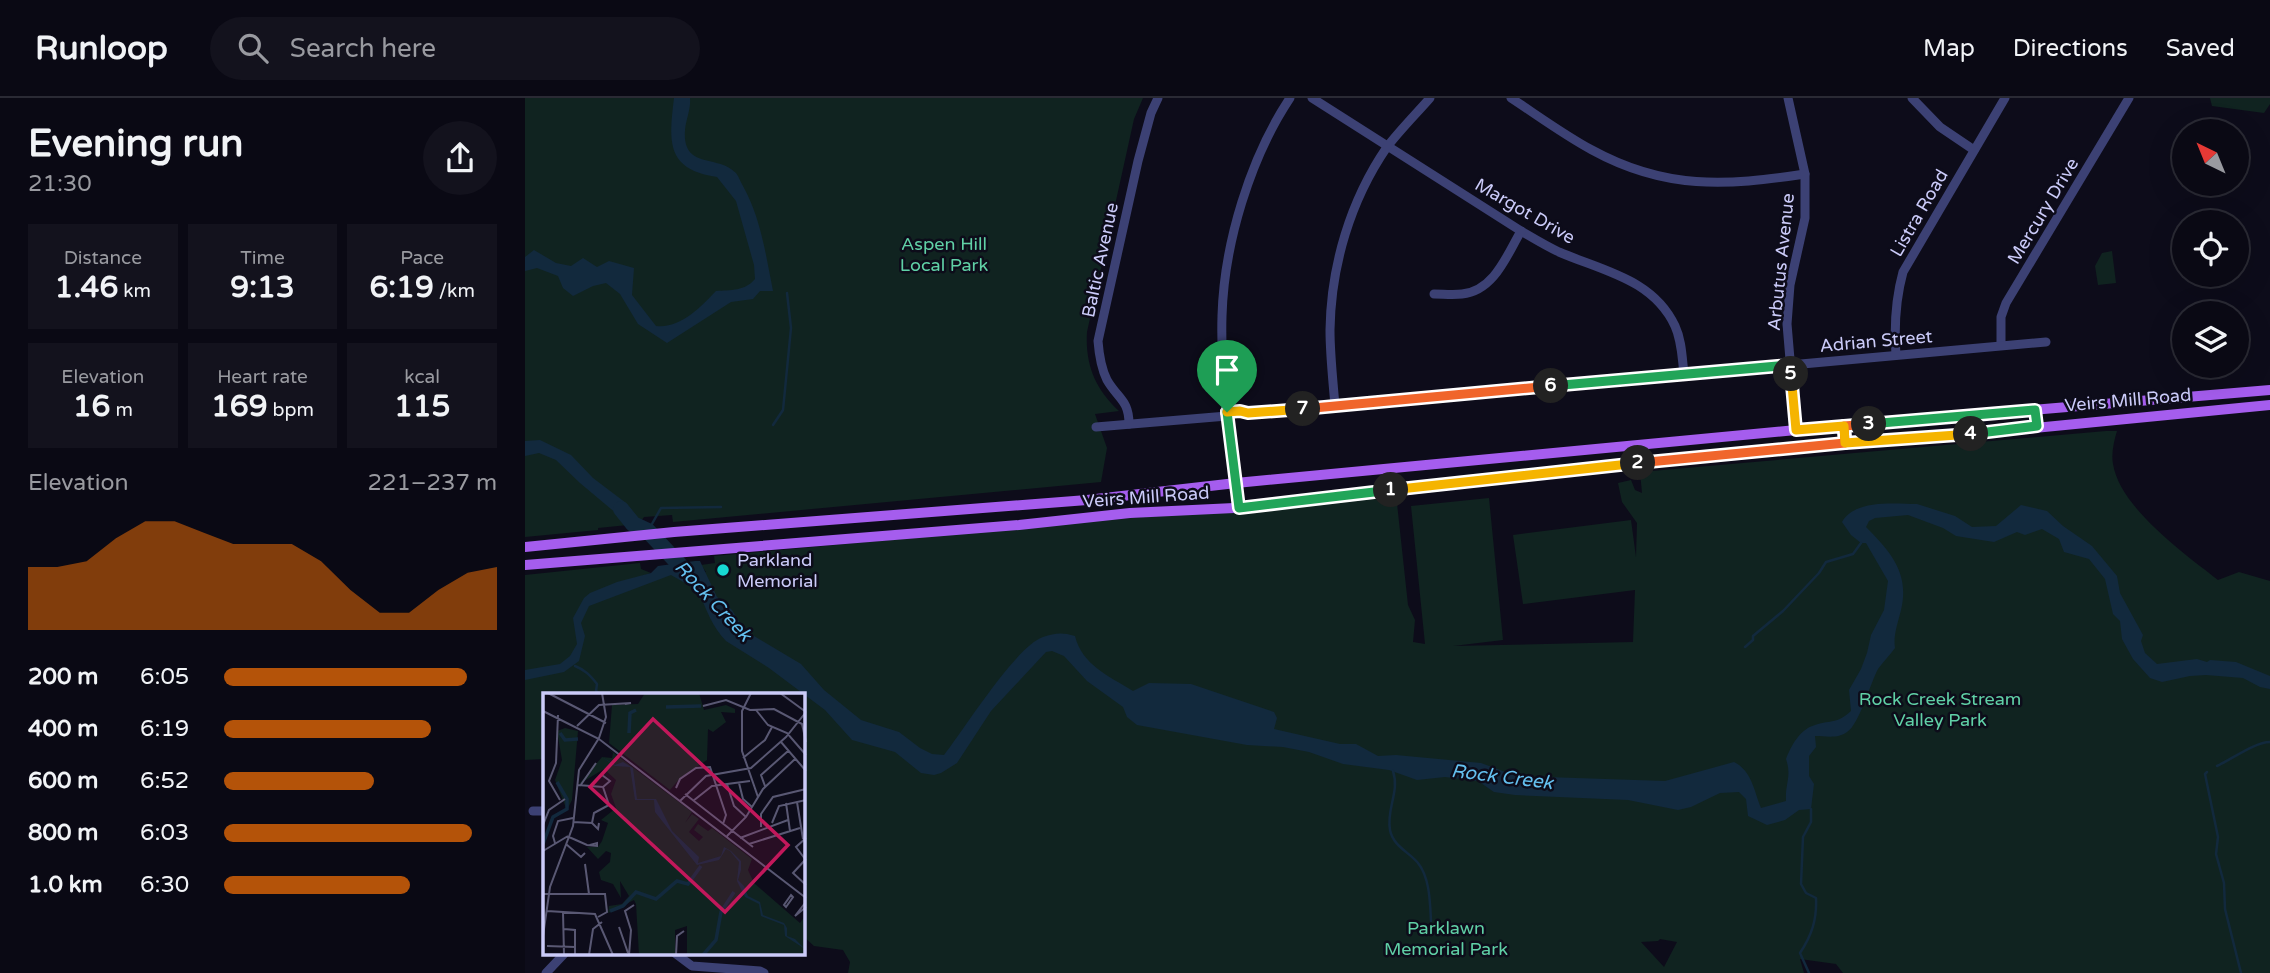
<!DOCTYPE html>
<meta charset="utf-8">
<style>
:root{--surface:#0a0914;--page:#13121d;--text:#f1f3f6;--muted:#999aa0;--line:#2a2a34;--accent:#b45309}
body{margin:0;font-family:"Varela Round",sans-serif;background:var(--page);color:var(--text);height:100vh;display:flex;flex-direction:column;font-size:26px;white-space:nowrap}
*{box-sizing:border-box;margin:0}
p{font-size:23px;color:var(--muted)}
.icon{flex:none;width:38px;height:38px;fill:none;stroke:currentColor;stroke-width:2;stroke-linecap:round;stroke-linejoin:round}
.map{position:relative;flex:1;overflow:hidden}
.side{display:flex;flex-direction:column;background:var(--surface);width:525px}
.side>*{flex:none}
.needle{width:46px;rotate:317deg}
.buttons{position:absolute;left:1647px;top:21px;display:grid;gap:14px}
.buttons a{display:grid;place-items:center;width:77px;height:77px;border-radius:50%;background:var(--surface);box-shadow:0 7px 28px #0002,0 0 0 2px var(--line);font-size:35px}
.pin{position:absolute;display:grid;place-items:center;width:60px;height:60px;color:#fff;margin:-72px -30px;border-radius:50% 50% 50% 0;rotate:-45deg;box-shadow:0 0 7px #0007}
.pin .icon{rotate:45deg}
.km{position:absolute;width:35px;height:35px;margin:-18px;border-radius:50%;background:#222;color:#fff;font-size:19px;line-height:35px;text-align:center}
.round{display:grid;place-items:center;flex:none;width:74px;height:74px;border-radius:37px;background:var(--page)}
.headline{display:flex;align-items:center;justify-content:space-between;height:119px;padding:0 28px}
h1{font-size:38px;font-weight:800;line-height:52px}
.metrics{display:grid;grid-template-columns:repeat(3,1fr);gap:10px;height:119px;padding:7px 28px}
.metrics div{display:grid;align-content:center;border-radius:0px;background:var(--page);text-align:center}
.metrics b{font-size:30px;font-weight:800}
.metrics small{font-size:19px;font-weight:400}
.metrics p{font-size:19px}
.chart{height:196px;padding:14px 28px}
.chart p{display:flex;justify-content:space-between}
.chart svg{width:100%;height:126px;margin-top:7px;fill:var(--accent);opacity:.7}
ul{padding:0 28px;list-style:none;font-size:23px}
li{display:grid;grid-template-columns:112px 84px 1fr;align-items:center;height:52px}
li i{height:18px;border-radius:9px;background:var(--accent)}
header{display:flex;align-items:center;gap:42px;box-sizing:border-box;height:98px;padding:0 35px;background:var(--surface);border-bottom:2px solid var(--line)}
header strong{font-size:33px}
nav{display:flex;gap:38px;margin-inline-start:auto;font-size:24px}
.search{width:490px;height:63px;background:var(--page);display:flex;align-items:center;gap:18px;box-sizing:border-box;padding:0 24px;border-radius:38px;color:var(--muted);font-size:26px}
main{display:flex;flex:1;min-height:0}
.map>svg:first-child{display:block}
.green{fill:#102320;fill-rule:evenodd}
.water{fill:#12293d}
.lines{fill:none;stroke-linecap:round;stroke-linejoin:round}
.stream{stroke:#12293d;stroke-width:2.5}
.river{stroke:#12293d;stroke-width:16}
.minor{stroke:#3c4174;stroke-width:9}
.major{stroke:#a55dee;stroke-width:10}
.split-1-casing{stroke:#fff;stroke-width:14}
.split-2-casing{stroke:#fff;stroke-width:14}
.split-3-casing{stroke:#fff;stroke-width:14}
.split-4-casing{stroke:#fff;stroke-width:14}
.split-5-casing{stroke:#fff;stroke-width:14}
.split-6-casing{stroke:#fff;stroke-width:14}
.split-7-casing{stroke:#fff;stroke-width:14}
.split-8-casing{stroke:#fff;stroke-width:14}
.split-1{stroke:#22a559;stroke-width:9}
.split-2{stroke:#f5b400;stroke-width:9}
.split-3{stroke:#f0652b;stroke-width:9}
.split-4{stroke:#22a559;stroke-width:9}
.split-5{stroke:#f5b400;stroke-width:9}
.split-6{stroke:#22a559;stroke-width:9}
.split-7{stroke:#f0652b;stroke-width:9}
.split-8{stroke:#f5b400;stroke-width:9}
.poi-dot{fill:#17d9d3;stroke:#0d0c1a;stroke-width:2.5}
.labels{text-anchor:middle;dominant-baseline:central;stroke-width:5;stroke-linejoin:round;paint-order:stroke}
.street-label{font-size:18px;fill:#cbcbf9;stroke:#0d0c1a}
.park-label{font-size:18px;fill:#60d0a6;stroke:#0d0c1a}
.poi-label{font-size:18px;fill:#cbcbf9;stroke:#0d0c1a;text-anchor:start}
.water-label{font-size:19px;font-style:italic;fill:#64c0ef;stroke:#0d0c1a}
.inset-river{fill:none;stroke:#12293d;stroke-width:3.5}
.inset-road{fill:none;stroke:#595873;stroke-width:2}
.view{fill:#c2185b;fill-opacity:0.15;stroke:#c2185b;stroke-width:3.5}
.inset-edge{fill:none;stroke:#cbcbf9;stroke-width:3.5}
</style>
<header>
<strong>Runloop</strong>
<div class="search"><svg class="icon" aria-label="search" viewBox="0 0 24 24"><circle cx="10" cy="10" r="6"/><path d="M15 15l6 6"/></svg>Search here</div>
<nav><a>Map</a><a>Directions</a><a>Saved</a></nav>
</header>
<main>
<section class="side">
<div class="headline"><div><h1>Evening run</h1><p>21:30</p></div><a class="round"><svg class="icon" aria-label="share" viewBox="0 0 24 24"><path d="M12 15V3M7 8l5-5 5 5M5 13v7h14v-7"/></svg></a></div>
<div class="metrics">
<div><p>Distance</p><b>1.46<small> km</small></b></div>
<div><p>Time</p><b>9:13</b></div>
<div><p>Pace</p><b>6:19<small> /km</small></b></div>
</div>
<div class="metrics">
<div><p>Elevation</p><b>16<small> m</small></b></div>
<div><p>Heart rate</p><b>169<small> bpm</small></b></div>
<div><p>kcal</p><b>115</b></div>
</div>
<div class="chart"><p><span>Elevation</span>221–237 m</p>
<svg viewBox="0 0 160 44" preserveAspectRatio="none"><path d="M0 44V22L10 22L20 20L30 12L40 6L50 6L60 10L70 14L80 14L90 14L100 20L110 30L120 38L130 38L140 30L150 24L160 22V44z"/></svg>
</div>
<ul>
<li><b>200 m</b>6:05<i style="width:89%"></i></li>
<li><b>400 m</b>6:19<i style="width:76%"></i></li>
<li><b>600 m</b>6:52<i style="width:55%"></i></li>
<li><b>800 m</b>6:03<i style="width:91%"></i></li>
<li><b>1.0 km</b>6:30<i style="width:68%"></i></li>
</ul>
</section>
<div class="map">
<svg width="1745" height="875" viewBox="0 0 1745 875">
<rect width="100%" height="100%" fill="#0d0c1a"/>
<g class="green">
<path d="M 0,0 L 618,0 L 609,21 L 562,234 C 560,266 570,291 594,313 L 570,316 L 582,350 L 576,384 L 148,424 L 147,417 L 119,419 L 116,423 L 113,420 L 98,422 L 103,427 L 73,430 L 73,432 L 0,439 Z"/>
<path d="M 1685,0 L 1745,0 L 1745,6 L 1739,15 L 1687,8 Z"/>
<path d="M 1587,153 L 1591,185 L 1573,187 L 1570,168 L 1577,155 Z"/>
<path d="M 1581,333 L 1592,333 C 1589,343 1586,356 1588,366 C 1595,410 1660,456 1693,482 L 1714,474 L 1745,483 L 1745,875 L 1318,875 L 1311,866 L 1275,861 L 1279,875 L 323,875 L 325,864 L 318,852 L 289,848 L 278,838 L 278,597 L 19,597 L 19,661 L 0,662 L 0,477 L 115,465 L 116,471 L 126,475 L 117,478 L 181,474 L 176,467 L 190,465 L 189,458 L 871,396 L 883,507 L 890,522 L 888,544 L 900,546 L 886,408 L 964,400 L 978,542 L 928,548 L 1108,544 L 1110,492 L 998,506 L 988,437 L 1106,422 L 1111,459 L 1112,425 L 1097,404 L 1093,385 L 1106,382 L 1110,392 L 1117,395 L 1115,374 ZM 1135,841 L 1152,844 L 1139,869 L 1116,844 L 1133,843 Z"/>
</g>
<g class="water">
<path d="M 149,0 L 165,0 C 166,11 161,21 160,32 C 157,72 193,56 211,75 C 214,79 216,85 219,90 C 236,121 241,158 248,193 L 235,193 L 228,201 L 206,204 L 142,245 L 113,226 L 95,196 L 81,185 L 68,188 L 48,198 L 38,190 L 33,178 L 12,170 L 0,173 L 0,159 L 9,152 L 31,165 L 46,168 L 58,160 L 72,169 L 84,163 L 109,170 L 107,197 L 131,228 C 155,231 176,209 191,193 C 206,192 220,193 230,181 L 229,167 L 211,103 L 192,79 C 140,72 144,42 149,0 Z"/>
<path d="M 15,342 L 46,357 L 68,380 L 101,405 L 116,423 L 103,427 L 92,416 L 55,385 L 31,362 L 14,355 L 0,358 L 0,343 Z"/>
<path d="M 1392,406 L 1430,418 L 1447,429 L 1471,428 L 1496,407 L 1522,413 L 1538,428 L 1567,448 L 1592,478 L 1595,495 L 1618,537 L 1616,543 L 1620,555 L 1632,566 L 1672,561 L 1682,564 L 1685,562 L 1711,564 L 1745,578 L 1745,591 L 1735,589 L 1718,580 L 1681,577 L 1665,578 L 1637,584 L 1625,580 L 1608,561 L 1597,541 L 1595,523 L 1588,516 L 1580,481 L 1564,461 L 1539,454 L 1534,441 L 1517,431 L 1500,437 L 1492,434 L 1469,444 L 1431,438 L 1418,430 L 1383,417 L 1350,420 L 1344,423 L 1341,429 C 1365,453 1385,475 1376,512 C 1373,525 1368,537 1370,550 C 1365,557 1358,564 1353,571 C 1345,586 1334,627 1322,634 C 1313,641 1301,638 1290,638 L 1291,649 L 1284,658 L 1284,678 L 1289,686 L 1286,711 L 1274,712 L 1260,722 L 1242,727 L 1223,718 L 1221,701 L 1214,694 L 1195,695 L 1166,709 L 1153,712 L 1103,702 L 990,697 L 969,694 L 953,683 L 920,679 L 892,682 L 864,672 L 818,666 L 784,654 L 758,649 L 722,647 L 612,627 L 602,619 L 598,609 L 562,583 L 539,558 L 527,553 L 521,554 L 466,613 L 432,665 L 416,675 L 409,677 L 396,675 L 370,654 L 327,642 L 300,612 L 244,570 L 201,543 C 188,530 180,510 174,493 L 146,477 L 64,508 L 56,525 L 60,538 L 54,563 L 39,574 L 0,582 L 0,572 L 35,566 L 45,558 L 52,546 L 48,520 L 59,500 L 65,495 L 92,484 L 126,475 L 133,468 L 170,463 L 175,463 L 192,499 L 207,512 L 219,532 L 276,566 L 299,592 L 336,622 L 374,634 L 395,650 L 407,656 L 419,657 C 438,633 491,548 518,539 C 530,535 537,534 550,538 C 557,567 584,578 608,593 L 624,585 L 666,586 L 749,614 L 752,620 L 749,631 L 815,646 L 831,646 L 853,658 L 871,657 L 956,665 L 991,678 L 1140,683 L 1209,664 C 1227,673 1229,693 1236,710 L 1261,703 C 1260,685 1267,679 1261,661 C 1266,648 1275,631 1290,627 C 1308,621 1310,627 1326,613 L 1324,592 L 1336,571 L 1342,555 L 1346,537 L 1359,512 L 1363,483 L 1341,445 L 1336,445 L 1326,437 L 1317,424 C 1330,401 1369,406 1392,406 Z"/>
</g>
<g class="lines">
<g class="stream">
<path d="M 248,327 L 258,312 L 266,230 L 262,195"/>
<path d="M 123,433 L 136,410 L 196,409"/>
<path d="M 1220,549 L 1228,542 L 1228,538 L 1258,513 L 1294,475 L 1301,464 L 1328,456 L 1336,445"/>
<path d="M 50,568 C 60,572 65,577 72,586 L 71,593 L 77,597"/>
<path d="M 1692,668 C 1707,661 1730,644 1745,644"/>
<path d="M 868,673 C 875,694 861,711 865,732 C 868,748 884,754 893,765 C 905,780 905,805 906,823"/>
<path d="M 1682,674 L 1680,676 L 1693,739 L 1691,756 L 1699,785 L 1700,811 L 1716,875"/>
<path d="M 1284,875 L 1275,855 C 1287,837 1292,821 1291,800 L 1281,795 L 1276,786 L 1278,739 L 1286,724 L 1286,711"/>
</g>
<path class="river" d="M 96,411 L 108,426 L 123,433 L 167,480"/>
<g class="minor">
<path d="M 787,0 L 996,133 C 1008,140 1021,148 1034,154 C 1078,173 1128,181 1150,228 C 1157,243 1157,260 1159,276"/>
<path d="M 986,0 C 1012,17 1039,37 1067,52 C 1140,92 1201,88 1280,76"/>
<path d="M 1263,0 L 1280,76 L 1280,120 L 1265,187 L 1262,226 L 1271,332"/>
<path d="M 1387,0 L 1415,29 L 1449,52"/>
<path d="M 909,196 C 918,196 928,197 937,196 C 969,193 982,157 996,133"/>
<path d="M 1476,247 L 1476,219 L 1481,205 L 1604,0"/>
<path d="M 1371,257 C 1369,228 1370,203 1378,174 L 1480,0"/>
<path d="M 810,308 C 808,283 805,257 805,232 C 806,168 825,103 862,49 C 875,32 891,16 905,0"/>
<path d="M 702,314 L 715,313 L 723,315 L 810,308 L 1521,244"/>
<path d="M 604,326 C 604,302 593,301 582,282 C 576,270 574,256 573,243 L 613,63 L 626,15 L 633,0"/>
<path d="M 571,329 L 702,318"/>
<path d="M 714,410 C 707,346 695,282 697,218 C 699,146 725,60 765,0"/>
<path d="M 8,713 L 19,713"/>
<path d="M 151,856 L 167,868 L 235,873 L 239,875"/>
<path d="M 21,875 L 39,856"/>
</g>
<g class="major">
<path d="M 0,449 L 149,434 L 562,402 L 711,385 L 1271,332 L 1745,292"/>
<path d="M 0,467 L 494,427 L 605,415 L 730,409 L 1198,356 L 1448,336 L 1745,307"/>
</g>
</g>
<g class="lines">
<defs>
<path id="split-1" d="M 702,314 L 714,410 L 866,392"/>
<path id="split-2" d="M 866,392 L 1113,365"/>
<path id="split-3" d="M 1113,365 L 1320,345 L 1319,328 L 1344,326"/>
<path id="split-4" d="M 1344,326 L 1510,312 L 1512,328 L 1446,336"/>
<path id="split-5" d="M 1266,276 L 1271,332 L 1319,328 L 1320,345 L 1446,336"/>
<path id="split-6" d="M 1026,288 L 1265,267 L 1266,276"/>
<path id="split-7" d="M 778,311 L 1026,288"/>
<path id="split-8" d="M 702,314 L 715,313 L 723,315 L 778,311"/>
</defs>
<use href="#split-1" class="split-1-casing"/>
<use href="#split-2" class="split-2-casing"/>
<use href="#split-3" class="split-3-casing"/>
<use href="#split-4" class="split-4-casing"/>
<use href="#split-5" class="split-5-casing"/>
<use href="#split-6" class="split-6-casing"/>
<use href="#split-7" class="split-7-casing"/>
<use href="#split-8" class="split-8-casing"/>
<use href="#split-1" class="split-1"/>
<use href="#split-2" class="split-2"/>
<use href="#split-3" class="split-3"/>
<use href="#split-4" class="split-4"/>
<use href="#split-5" class="split-5"/>
<use href="#split-6" class="split-6"/>
<use href="#split-7" class="split-7"/>
<use href="#split-8" class="split-8"/>
</g>
<circle class="poi-dot" cx="198" cy="472" r="7"/>
<g class="labels">
<g class="street-label">
<text transform="translate(1000 113) rotate(30)">Margot Drive</text>
<text transform="translate(1518 113) rotate(-59)">Mercury Drive</text>
<text transform="translate(1394 115) rotate(-60)">Listra Road</text>
<text transform="translate(575 162) rotate(-78)">Baltic Avenue</text>
<text transform="translate(1256 164) rotate(-84)">Arbutus Avenue</text>
<text transform="translate(1351 243) rotate(-5)">Adrian Street</text>
<text transform="translate(1603 302) rotate(-5)">Veirs Mill Road</text>
<text transform="translate(621 399) rotate(-4)">Veirs Mill Road</text>
</g>
<g class="park-label">
<text x="419" y="146">Aspen Hill<tspan x="419" dy="21">Local Park</tspan></text>
<text x="1415" y="601">Rock Creek Stream<tspan x="1415" dy="21">Valley Park</tspan></text>
<text x="921" y="830">Parklawn<tspan x="921" dy="21">Memorial Park</tspan></text>
</g>
<g class="poi-label">
<text x="212" y="462">Parkland<tspan x="212" dy="21">Memorial</tspan></text>
</g>
<g class="water-label">
<text transform="translate(188 503) rotate(47)">Rock Creek</text>
<text transform="translate(977 679) rotate(7)">Rock Creek</text>
</g>
</g>
<g transform="translate(18 595)">
<rect width="262" height="262" fill="#0d0c1a"/>
<path d="M 102,0 L 156,0 L 161,17 L 183,12 L 192,16 L 192,20 L 178,19 L 183,29 L 170,39 L 165,36 L 164,67 L 137,85 L 127,97 L 66,50 L 69,12 L 95,11 ZM 22,35 L 35,38 L 29,107 L 24,117 L 10,126 L 0,154 L 8,125 L 23,115 L 12,87 L 19,67 L 14,38 ZM 63,54 L 149,119 L 142,130 L 149,121 L 156,126 L 146,139 L 156,148 L 160,144 L 151,137 L 155,131 L 165,138 L 169,135 L 209,166 L 205,177 L 211,190 L 257,230 L 262,223 L 262,262 L 144,262 L 144,233 L 132,237 L 132,262 L 96,262 L 93,211 L 91,207 L 65,220 L 66,213 L 79,211 L 86,203 L 77,188 L 78,205 L 70,191 L 58,187 L 56,179 L 67,169 L 68,160 L 63,158 L 55,166 L 44,154 L 55,154 L 59,148 L 65,130 L 58,127 L 73,115 L 68,101 L 73,87 L 61,76 L 36,91 L 59,64 L 69,65 L 70,60 Z" fill="#102320"/>
<path d="M 59,64 L 72,72 L 80,69 L 90,75 L 94,106 L 113,106 L 129,138 L 156,164 L 155,170 L 178,163 L 181,154 L 188,158 L 198,168 L 198,177 L 195,187 L 201,193 L 205,203 L 217,209 L 220,222 L 241,230 L 244,235 L 244,243 L 252,246 L 262,256 L 242,243 L 241,232 L 218,223 L 216,211 L 202,204 L 194,188 L 196,169 L 187,158 L 183,156 L 176,167 L 154,172 L 112,119 L 111,107 L 92,107 L 87,74 L 72,73 Z" fill="#12293d"/>
<path class="inset-river" d="M 123,14 L 158,13M 17,40 L 22,47 L 35,46M 86,40 L 87,20 L 93,17M 0,151 L 10,124 L 24,116 L 24,106 L 14,89M 67,218 L 80,213 L 93,199 L 113,206 L 134,188 L 145,191 L 158,173M 160,262 L 173,247 L 178,219 L 191,199"/>
<path class="inset-road" d="M 5,0 L 63,30M 208,0 L 199,18 L 199,58 L 215,104M 237,0 L 263,19M 160,13 L 183,7 L 207,17 L 231,16 L 259,31 L 263,49M 213,17 L 225,32 L 244,40 L 263,62M 0,18 L 56,46 L 263,205M 15,22 L 13,70 L 6,88 L 17,107M 34,33 L 56,12 L 88,10 L 82,11M 56,45 L 63,24 L 59,0M 238,49 L 263,78M 200,65 L 222,47 L 229,34M 196,90 L 200,106 L 209,114M 184,91 L 191,113 L 203,124M 35,92 L 60,94 L 67,88 L 59,82M 37,93 L 53,70M 222,93 L 218,82 L 245,58M 133,95 L 137,86 L 153,75 L 167,74 L 183,122 L 180,131M 142,101 L 210,154M 137,108 L 163,83 L 208,75 L 243,44 L 263,19M 150,108 L 169,93 L 207,88M 254,109 L 260,146M 243,110 L 247,138M 30,129 L 49,130 L 55,136 L 56,130M 49,130 L 51,120 L 66,112 L 60,94M 229,130 L 236,113 L 263,107M 0,132 L 6,117 L 22,106M 218,134 L 218,121 L 230,104 L 263,96M 184,143 L 203,124 L 220,96 L 252,66M 26,144 L 44,152 L 54,153 L 54,150 L 47,152M 197,145 L 245,127M 12,150 L 10,143 L 15,128 L 30,125M 23,151 L 38,164 L 42,160M 206,151 L 257,135M 0,158 L 25,143M 262,166 L 253,154 L 263,145M 263,166 L 250,180 L 263,192M 42,171 L 46,201M 0,201 L 62,201 L 64,219 L 55,224M 248,202 L 250,204 L 243,214 L 241,212 ZM 262,210 L 252,223 L 263,214M 4,218 L 52,221 L 70,262M 20,219 L 21,262M 76,234 L 85,260M 21,236 L 32,237 L 32,262M 0,243 L 7,194 L 30,133 L 36,77 L 56,45M 4,253 L 32,254M 46,262 L 50,236 L 59,229M 86,262 L 88,237 L 82,218 L 91,212M 133,262 L 134,243 L 141,238"/>
<path class="view" d="M 110,26 L 245,152 L 182,219 L 47,94 Z"/>
<rect width="262" height="262" class="inset-edge"/>
</g>
</svg>
<div class="buttons">
<a><svg class="needle" viewBox="-14 -14 28 28"><path d="M0-13l5 13h-10z" fill="#e53935"/><path d="M0 13l5-13h-10z" fill="#999aa0"/></svg></a>
<a><svg class="icon" aria-label="locate" viewBox="0 0 24 24"><circle cx="12" cy="12" r="6"/><path d="M12 2v4M12 18v4M2 12h4M18 12h4"/></svg></a>
<a><svg class="icon" aria-label="layers" viewBox="0 0 24 24"><path d="M12 4l9 5-9 5-9-5zM3 14l9 5 9-5"/></svg></a>
</div>
<div class="pin" style="left:702px;top:314px;background:#1e9e55"><svg class="icon" aria-label="arrive" viewBox="0 0 24 24"><path d="M6 21V4h12l-3 4 3 4H6"/></svg></div>
<b class="km" style="left:866px;top:392px">1</b>
<b class="km" style="left:1113px;top:365px">2</b>
<b class="km" style="left:1344px;top:326px">3</b>
<b class="km" style="left:1446px;top:336px">4</b>
<b class="km" style="left:1266px;top:276px">5</b>
<b class="km" style="left:1026px;top:288px">6</b>
<b class="km" style="left:778px;top:311px">7</b>
</div>
</main>
